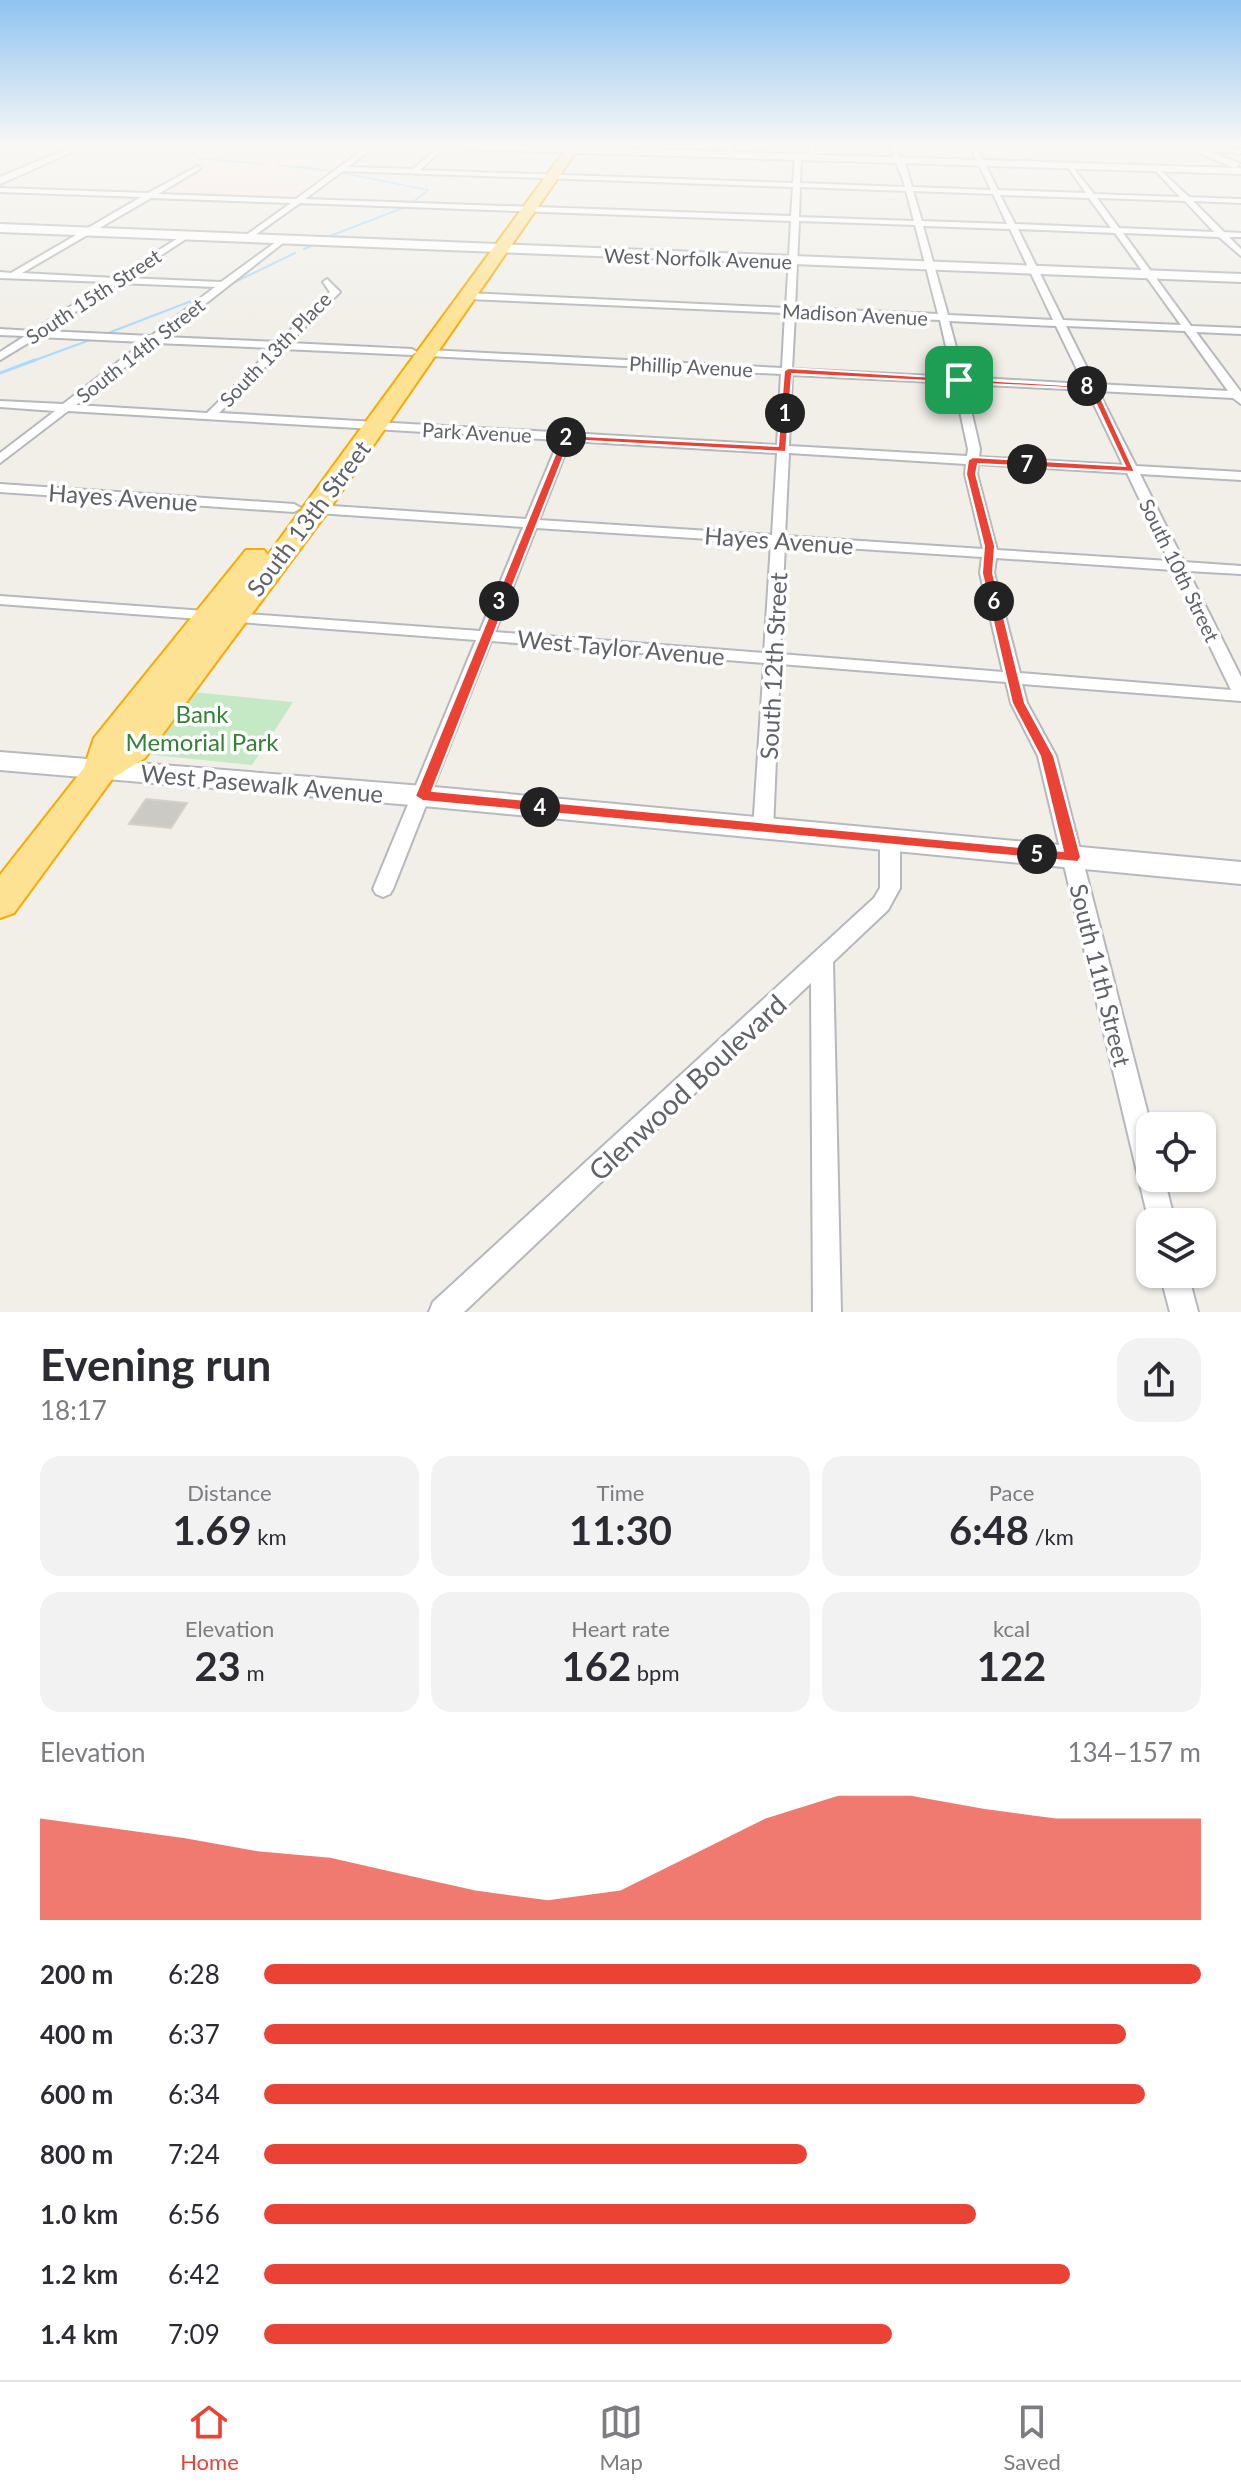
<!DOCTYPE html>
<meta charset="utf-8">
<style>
:root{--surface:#fff;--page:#f2f2f3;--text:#2b2b33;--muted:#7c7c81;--line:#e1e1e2;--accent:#ea4335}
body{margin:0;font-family:Lato,sans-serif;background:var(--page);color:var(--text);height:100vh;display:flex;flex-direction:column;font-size:30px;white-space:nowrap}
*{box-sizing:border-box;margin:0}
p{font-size:26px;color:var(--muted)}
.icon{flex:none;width:44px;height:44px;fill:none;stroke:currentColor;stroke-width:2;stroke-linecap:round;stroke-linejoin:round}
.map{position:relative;height:1312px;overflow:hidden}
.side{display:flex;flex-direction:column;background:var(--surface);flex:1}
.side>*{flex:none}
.tools{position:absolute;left:1136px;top:1112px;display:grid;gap:16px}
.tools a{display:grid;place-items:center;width:80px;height:80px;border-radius:16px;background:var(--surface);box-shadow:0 2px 6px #0004;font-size:40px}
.pin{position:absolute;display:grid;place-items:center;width:68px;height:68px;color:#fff;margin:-34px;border-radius:16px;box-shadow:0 4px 12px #0006}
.km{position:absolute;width:40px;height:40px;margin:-20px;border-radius:50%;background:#222;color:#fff;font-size:22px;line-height:40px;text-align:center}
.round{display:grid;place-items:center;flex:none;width:84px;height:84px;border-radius:24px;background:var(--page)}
.headline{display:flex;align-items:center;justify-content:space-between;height:136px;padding:0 40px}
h1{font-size:44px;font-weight:700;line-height:60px}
.stats{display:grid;grid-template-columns:repeat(3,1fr);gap:12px;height:136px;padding:8px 40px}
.stats div{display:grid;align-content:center;border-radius:20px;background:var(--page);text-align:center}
.stats b{font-size:40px;font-weight:700}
.stats small{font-size:22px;font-weight:400}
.stats p{font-size:22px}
.chart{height:224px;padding:16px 40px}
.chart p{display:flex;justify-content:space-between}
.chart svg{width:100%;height:144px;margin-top:8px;fill:var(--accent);opacity:.7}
ul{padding:0 40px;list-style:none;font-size:26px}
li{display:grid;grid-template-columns:128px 96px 1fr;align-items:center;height:60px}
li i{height:20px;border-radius:10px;background:var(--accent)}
.menu{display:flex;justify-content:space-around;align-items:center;height:112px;border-top:2px solid var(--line);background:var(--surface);font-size:22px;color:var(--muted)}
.menu a{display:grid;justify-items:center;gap:4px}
.menu .active{color:var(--accent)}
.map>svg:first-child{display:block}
.medical{fill:#fce8e6}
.green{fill:#c5e8c5}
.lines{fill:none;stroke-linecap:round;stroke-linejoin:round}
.stream-far1{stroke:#aadaff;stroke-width:2}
.stream{stroke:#aadaff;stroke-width:3}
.building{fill:#cccac5;stroke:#d6d1c6;stroke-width:2}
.street-casing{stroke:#b5b8bc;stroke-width:4}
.secondary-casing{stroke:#b6babf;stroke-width:4}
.highway-casing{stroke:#f9ab00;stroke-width:4}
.street{fill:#fff;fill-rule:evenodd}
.secondary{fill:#fff;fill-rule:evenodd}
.highway{fill:#fde293;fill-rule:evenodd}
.route{fill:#ea4335;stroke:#fff;stroke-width:2;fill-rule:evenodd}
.labels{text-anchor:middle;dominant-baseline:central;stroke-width:7;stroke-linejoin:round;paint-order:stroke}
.far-street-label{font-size:20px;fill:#5f6368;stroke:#fff}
.street-label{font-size:24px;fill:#5f6368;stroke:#fff}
.park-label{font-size:24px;fill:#348238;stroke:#fff}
.near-street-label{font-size:28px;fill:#5f6368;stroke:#fff}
</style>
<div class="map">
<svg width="1241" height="1312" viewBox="0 0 1241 1312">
<rect width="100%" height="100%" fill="#f1efe8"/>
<path class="medical" d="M 246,146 L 320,146 L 290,165 L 297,166 L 272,182 L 298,184 L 292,189 L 309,190 L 297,199 L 147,194 L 191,167 L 214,165 Z"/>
<path class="green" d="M 182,691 L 293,702 L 252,765 L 143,754 Z"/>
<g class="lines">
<g class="stream-far1">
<path d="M 182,146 L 198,158 L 262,164"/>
<path d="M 278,165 L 333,171"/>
<path d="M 343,173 L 428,190 L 412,203"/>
<path d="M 330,236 L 408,206"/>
<path d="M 304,249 L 313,245"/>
<path d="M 231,284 L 295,253"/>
<path d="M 103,335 L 194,300"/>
<path d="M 30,362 L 90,340"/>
</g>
<path class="stream" d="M 0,373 L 35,360"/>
</g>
<path class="building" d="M 146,799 L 187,803 L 171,828 L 129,824 Z"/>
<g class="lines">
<defs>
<g id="street">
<path d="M 368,146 L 375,146 L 348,167 L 413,169 L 440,146 L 446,146 L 420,170 L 793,183 L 795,158 L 798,156 L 801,158 L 800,183 L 905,187 C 901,171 894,161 889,146 L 895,146 L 899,157 L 905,163 L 912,187 L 991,190 L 970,146 L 976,146 L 998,190 L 1086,193 L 1067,166 L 1070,164 L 1094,194 L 1180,197 L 1154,169 L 1156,166 L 1189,197 L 1241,199 L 1241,203 L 1193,201 L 1224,232 L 1241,233 L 1241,237 L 1229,237 L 1241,249 L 1241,256 L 1219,237 L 1123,233 L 1191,326 L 1241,328 L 1241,334 L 1196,332 L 1241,392 L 1241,404 L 1233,398 L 1098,391 L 1136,466 L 1241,472 L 1241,480 L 1140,474 L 1184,562 L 1241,566 L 1241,574 L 1188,571 L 1241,677 L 1241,701 L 1022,684 L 1027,703 L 1056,756 L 1151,1126 L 1150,1178 L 1164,1178 L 1175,1222 L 1150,1222 L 1150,1225 L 1149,1222 L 1038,756 L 1011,703 L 1006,682 L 780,664 L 773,830 L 770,835 L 763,837 L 756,835 L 753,830 L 764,663 L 491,641 L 393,889 L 390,894 L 383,897 L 376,894 L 373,889 L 476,640 L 0,604 L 0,596 L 480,631 L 523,527 L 317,513 L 310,509 L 317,505 L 526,519 L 559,440 L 68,411 L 0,463 L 0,453 L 55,411 L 0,407 L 0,401 L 63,404 L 144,342 L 38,337 L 0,360 L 0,352 L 25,336 L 0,335 L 0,329 L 33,331 L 108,282 L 0,278 L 0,272 L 11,273 L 141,197 L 0,192 L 0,188 L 148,193 L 198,166 L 200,169 L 158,194 L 296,199 ZM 343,171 L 793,187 L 791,216 L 305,199 ZM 800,187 L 906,191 L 914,221 L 799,217 ZM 913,191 L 993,194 L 1007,224 L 922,221 ZM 1000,195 L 1089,198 L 1111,228 L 1015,224 ZM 151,198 L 291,203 L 245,236 L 248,240 L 300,203 L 791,221 L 786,308 L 468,293 L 463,296 L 468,299 L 785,313 L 782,368 L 429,350 L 424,353 L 429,356 L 781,374 L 777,445 L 219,413 L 283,349 L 412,355 L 417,352 L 412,349 L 289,343 L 340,292 L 327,279 L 323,282 L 330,292 L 278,342 L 163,337 L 283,243 L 280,239 L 221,282 L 126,278 L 189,237 L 186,233 L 115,278 L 22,273 ZM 1097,198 L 1185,201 L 1214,232 L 1119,228 ZM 799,221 L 915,225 L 938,314 L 795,308 ZM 923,226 L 1010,229 L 1053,320 L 948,315 ZM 1018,229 L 1115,233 L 1181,325 L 1063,320 ZM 119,283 L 215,287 L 151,336 L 46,331 ZM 795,314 L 940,320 L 953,377 L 792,369 ZM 949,321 L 1056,326 L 1084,384 L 964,377 ZM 1066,326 L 1185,331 L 1228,391 L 1095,384 ZM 156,343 L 273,348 L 207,413 L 76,405 ZM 792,375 L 954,383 L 968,449 L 967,456 L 789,446 ZM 965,384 L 1087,390 L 1123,465 L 979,457 L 980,449 ZM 570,441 L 777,453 L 772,535 L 539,520 ZM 789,453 L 966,464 L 965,474 L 983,549 L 785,536 ZM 978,464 L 1127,473 L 1169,561 L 997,550 L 977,474 ZM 536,528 L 771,543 L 764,653 L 495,632 ZM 785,544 L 982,557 L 980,573 L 1003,672 L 780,654 ZM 996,558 L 1173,570 L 1231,690 L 1020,673 L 994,573 Z"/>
<path d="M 646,146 L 652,146 L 645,155 L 642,153 Z"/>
<path d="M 727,146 L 733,146 L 731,155 L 728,157 L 725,155 Z"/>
<path d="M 809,146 L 815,146 L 814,158 L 811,160 L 808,158 Z"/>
<path d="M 1198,148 L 1241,149 L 1241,153 L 1196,151 Z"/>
<path d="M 0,484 L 294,504 L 301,508 L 294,512 L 0,492 Z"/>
<path d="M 890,835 L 897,837 L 900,842 L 900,888 L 888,910 L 833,962 L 841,1312 L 813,1312 L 811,983 L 464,1312 L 429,1312 L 433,1302 L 874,898 L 880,888 L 880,842 L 883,837 Z"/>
<path d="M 1160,1274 L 1188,1274 L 1198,1312 L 1170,1312 Z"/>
</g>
<g id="secondary">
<path d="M 74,146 L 86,146 L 0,184 L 0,177 Z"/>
<path d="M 457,146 L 539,146 L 1234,168 L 1183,146 L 1195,146 L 1239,163 L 1236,168 L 1241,168 L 1241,174 L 462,149 Z"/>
<path d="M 0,224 L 1241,274 L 1241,282 L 0,232 Z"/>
<path d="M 0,752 L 423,786 L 1241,862 L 1241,884 L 423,806 L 0,770 Z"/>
</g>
<path id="highway" d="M 568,146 L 580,146 L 326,514 L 145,758 L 113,778 L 14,913 L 0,918 L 0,875 L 84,768 L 94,738 L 246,550 L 264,550 L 268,555 Z"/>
</defs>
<use href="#street" class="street-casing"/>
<use href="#secondary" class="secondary-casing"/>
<use href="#highway" class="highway-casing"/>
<use href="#street" class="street"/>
<use href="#secondary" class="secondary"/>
<use href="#highway" class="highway"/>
</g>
<linearGradient id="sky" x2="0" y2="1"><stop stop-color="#8fc3f1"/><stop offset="0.44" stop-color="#f9f8f5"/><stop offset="1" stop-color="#f9f8f5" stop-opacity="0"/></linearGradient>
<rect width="1241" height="329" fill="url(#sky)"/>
<path class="route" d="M 788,368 L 1096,387 L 1135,472 L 978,464 L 976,474 L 995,546 L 993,573 L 1025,703 L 1054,756 L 1081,857 L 1078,862 L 423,801 L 415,796 L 563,435 L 778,446 L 784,371 ZM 792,374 L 1089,389 L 1125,466 L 973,457 L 968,460 L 966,474 L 984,546 L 982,573 L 1012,703 L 1040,756 L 1063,851 L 432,791 L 570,440 L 786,452 Z"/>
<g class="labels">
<g class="far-street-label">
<text transform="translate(698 258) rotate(2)">West Norfolk Avenue</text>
<text transform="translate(93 296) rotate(-33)">South 15th Street</text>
<text transform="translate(855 314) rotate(3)">Madison Avenue</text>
<text transform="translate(275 349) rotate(-46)">South 13th Place</text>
<text transform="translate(140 350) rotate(-38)">South 14th Street</text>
<text transform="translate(691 366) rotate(3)">Phillip Avenue</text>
<text transform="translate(477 432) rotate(3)">Park Avenue</text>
<text transform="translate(1180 570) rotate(64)">South 10th Street</text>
</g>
<g class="street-label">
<text transform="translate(123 497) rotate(4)">Hayes Avenue</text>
<text transform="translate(308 518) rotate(-53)">South 13th Street</text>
<text transform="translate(779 540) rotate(4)">Hayes Avenue</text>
<text transform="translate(621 647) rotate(5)">West Taylor Avenue</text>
<text transform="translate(773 666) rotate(-87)">South 12th Street</text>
<text transform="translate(262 783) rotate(5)">West Pasewalk Avenue</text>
<text transform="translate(1101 975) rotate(76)">South 11th Street</text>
</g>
<g class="park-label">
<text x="202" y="713">Bank<tspan x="202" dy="28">Memorial Park</tspan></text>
</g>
<g class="near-street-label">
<text transform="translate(687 1087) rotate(-43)">Glenwood Boulevard</text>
</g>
</g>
</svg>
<div class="tools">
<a><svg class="icon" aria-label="locate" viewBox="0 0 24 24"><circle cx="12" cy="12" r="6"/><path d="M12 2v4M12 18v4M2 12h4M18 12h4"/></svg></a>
<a><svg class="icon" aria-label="layers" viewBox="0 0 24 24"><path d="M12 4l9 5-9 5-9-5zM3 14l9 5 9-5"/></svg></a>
</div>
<div class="pin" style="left:959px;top:380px;background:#1e9e55"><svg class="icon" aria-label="arrive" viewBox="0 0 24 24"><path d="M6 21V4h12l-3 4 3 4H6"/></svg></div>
<b class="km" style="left:785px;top:413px">1</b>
<b class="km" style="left:566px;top:437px">2</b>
<b class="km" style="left:499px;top:601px">3</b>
<b class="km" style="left:540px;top:807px">4</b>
<b class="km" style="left:1037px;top:854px">5</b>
<b class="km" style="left:994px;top:601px">6</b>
<b class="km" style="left:1027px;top:464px">7</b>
<b class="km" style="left:1087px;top:386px">8</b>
</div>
<section class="side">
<div class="headline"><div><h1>Evening run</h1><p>18:17</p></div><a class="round"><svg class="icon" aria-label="share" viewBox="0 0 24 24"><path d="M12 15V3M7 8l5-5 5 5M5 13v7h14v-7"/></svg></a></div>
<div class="stats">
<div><p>Distance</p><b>1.69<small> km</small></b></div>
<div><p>Time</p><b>11:30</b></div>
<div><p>Pace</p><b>6:48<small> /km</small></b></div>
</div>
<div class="stats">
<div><p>Elevation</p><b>23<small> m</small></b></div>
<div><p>Heart rate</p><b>162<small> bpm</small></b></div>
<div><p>kcal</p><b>122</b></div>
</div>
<div class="chart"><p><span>Elevation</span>134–157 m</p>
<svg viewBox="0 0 160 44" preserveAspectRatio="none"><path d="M0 44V13L10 16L20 19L30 23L40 25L50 30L60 35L70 38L80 35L90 24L100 13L110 6L120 6L130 10L140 13L150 13L160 13V44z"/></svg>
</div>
<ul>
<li><b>200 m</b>6:28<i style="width:100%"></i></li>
<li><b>400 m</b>6:37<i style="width:92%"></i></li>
<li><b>600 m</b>6:34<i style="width:94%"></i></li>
<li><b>800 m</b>7:24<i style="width:58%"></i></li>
<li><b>1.0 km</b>6:56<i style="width:76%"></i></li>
<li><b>1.2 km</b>6:42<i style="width:86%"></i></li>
<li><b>1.4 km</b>7:09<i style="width:67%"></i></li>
</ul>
</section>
<nav class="menu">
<a class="active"><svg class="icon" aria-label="home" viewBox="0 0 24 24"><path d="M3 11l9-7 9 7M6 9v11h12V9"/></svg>Home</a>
<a><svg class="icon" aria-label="map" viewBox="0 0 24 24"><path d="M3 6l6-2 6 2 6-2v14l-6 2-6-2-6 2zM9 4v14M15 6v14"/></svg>Map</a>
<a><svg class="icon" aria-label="saved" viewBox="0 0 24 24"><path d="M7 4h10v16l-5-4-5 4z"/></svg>Saved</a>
</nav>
